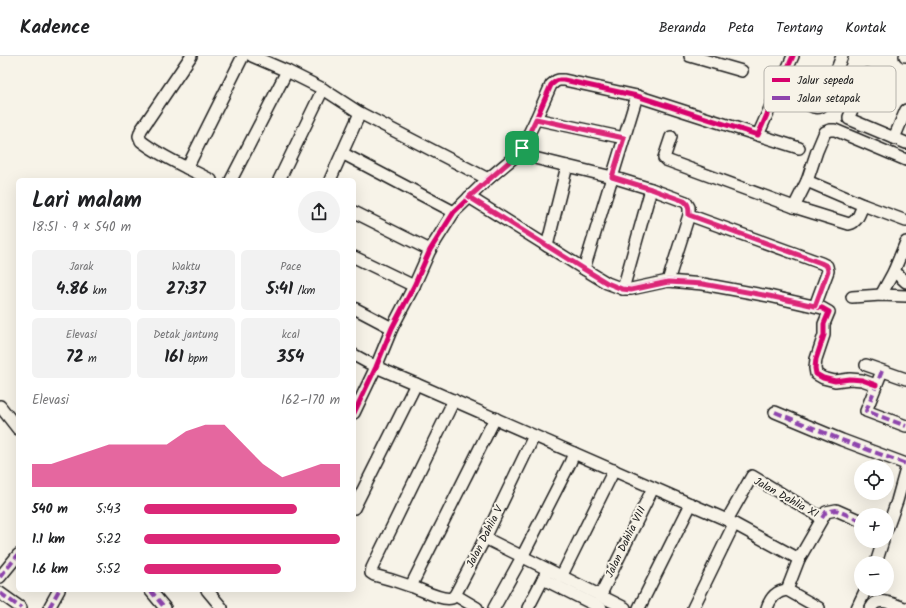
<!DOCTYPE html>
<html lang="id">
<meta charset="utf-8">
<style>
:root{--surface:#fff;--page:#f2f2f2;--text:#202124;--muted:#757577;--line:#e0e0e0;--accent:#db2777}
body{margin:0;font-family:Kalam,sans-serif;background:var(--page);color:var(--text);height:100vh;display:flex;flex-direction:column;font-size:15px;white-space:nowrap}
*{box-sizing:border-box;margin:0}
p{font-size:13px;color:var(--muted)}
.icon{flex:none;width:22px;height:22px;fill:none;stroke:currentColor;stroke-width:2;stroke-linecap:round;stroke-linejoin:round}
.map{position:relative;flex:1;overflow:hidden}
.sheet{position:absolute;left:16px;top:122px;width:340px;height:414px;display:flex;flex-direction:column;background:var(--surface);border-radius:6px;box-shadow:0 4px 16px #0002}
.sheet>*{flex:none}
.tools{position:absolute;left:854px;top:404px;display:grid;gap:8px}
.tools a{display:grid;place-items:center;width:40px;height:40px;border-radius:50%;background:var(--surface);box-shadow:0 4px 16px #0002;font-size:20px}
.pin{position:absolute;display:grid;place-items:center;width:34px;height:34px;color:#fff;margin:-17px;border-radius:8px;box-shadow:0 2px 6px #0006}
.round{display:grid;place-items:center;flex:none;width:42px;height:42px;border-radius:21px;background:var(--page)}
.head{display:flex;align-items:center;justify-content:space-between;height:68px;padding:0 16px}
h1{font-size:22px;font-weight:800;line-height:30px}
.figures{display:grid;grid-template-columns:repeat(3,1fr);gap:6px;height:68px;padding:4px 16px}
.figures div{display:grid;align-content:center;border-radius:6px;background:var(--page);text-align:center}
.figures b{font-size:17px;font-weight:800}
.figures small{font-size:11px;font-weight:400}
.figures p{font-size:11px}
.chart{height:112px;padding:8px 16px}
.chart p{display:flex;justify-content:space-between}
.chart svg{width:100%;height:72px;margin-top:4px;fill:var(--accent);opacity:.7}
ul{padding:0 16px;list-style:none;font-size:13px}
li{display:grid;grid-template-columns:64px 48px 1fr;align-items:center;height:30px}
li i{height:10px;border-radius:5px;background:var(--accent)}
header{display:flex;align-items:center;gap:24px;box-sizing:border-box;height:56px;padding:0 20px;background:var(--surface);border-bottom:1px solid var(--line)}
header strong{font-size:19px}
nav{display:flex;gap:22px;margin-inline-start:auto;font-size:14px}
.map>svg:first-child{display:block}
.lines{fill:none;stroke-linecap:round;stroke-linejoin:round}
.minor-casing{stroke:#1c1c1c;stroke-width:14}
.minor{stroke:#f7f3e8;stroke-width:11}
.quiet{stroke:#8e44ad;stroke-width:4;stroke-dasharray:8 4;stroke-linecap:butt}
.cycleway-casing{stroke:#f7f3e8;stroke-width:8}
.cycleway{stroke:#d6006c;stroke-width:5}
.route-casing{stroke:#fff;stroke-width:8}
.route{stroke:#db2777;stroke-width:5}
.labels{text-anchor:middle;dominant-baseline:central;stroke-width:4;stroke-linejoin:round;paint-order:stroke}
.street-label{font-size:11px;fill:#1c1c1c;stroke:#f7f3e8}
.key{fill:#f7f3e8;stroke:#b5b2ab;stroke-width:1}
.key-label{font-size:11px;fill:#1c1c1c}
</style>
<header>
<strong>Kadence</strong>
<nav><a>Beranda</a><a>Peta</a><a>Tentang</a><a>Kontak</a></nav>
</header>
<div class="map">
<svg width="906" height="552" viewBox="0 0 906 552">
<rect width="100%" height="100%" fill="#f7f3e8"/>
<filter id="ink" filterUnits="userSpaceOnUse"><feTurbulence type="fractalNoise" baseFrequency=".025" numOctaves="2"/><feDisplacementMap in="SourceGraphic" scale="8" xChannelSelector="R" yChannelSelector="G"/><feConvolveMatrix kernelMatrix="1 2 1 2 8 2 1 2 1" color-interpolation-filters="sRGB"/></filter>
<g filter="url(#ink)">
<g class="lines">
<defs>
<g id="minor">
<path d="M 252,0 L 287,15 L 323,33 L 360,57 L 488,123"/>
<path d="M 690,0 L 742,15"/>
<path d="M 905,0 L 906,0"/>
<path d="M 867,18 L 849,61 L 849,63 L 906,87"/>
<path d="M 778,36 L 814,51 C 818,52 820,52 823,49 L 842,0"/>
<path d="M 536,63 L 624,82"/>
<path d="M 758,79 L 799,92"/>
<path d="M 671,81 L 664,102 L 666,104 L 794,151 L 849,168 C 858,166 860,156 863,149"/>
<path d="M 894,82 L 906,54"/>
<path d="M 342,97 L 454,156"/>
<path d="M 518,98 L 612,121 L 651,133 L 686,146 L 689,151 L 689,159 L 668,225"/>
<path d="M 906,104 L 835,74 L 830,74 L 825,76 L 817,95 L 807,125 L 863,149 L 906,165"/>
<path d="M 187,112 C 171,104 155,96 141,85 L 139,80 L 141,74 L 191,0"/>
<path d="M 211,124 L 187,112 L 243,0"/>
<path d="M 231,124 L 287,15"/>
<path d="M 279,124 L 323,33"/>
<path d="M 330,124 L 360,57"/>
<path d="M 469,141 L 584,213 L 607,227 L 623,233 L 631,233 L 668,225 L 703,228 L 769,240 L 822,252 L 829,256 L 824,268 L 824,279 L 816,303 L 815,312 L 816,318 L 823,322 L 835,325 L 850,323 L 862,324 L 876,329"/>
<path d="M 794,151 L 807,125"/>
<path d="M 354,156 L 430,194"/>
<path d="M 689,159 L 821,207 L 827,210 L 828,215 L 815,250"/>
<path d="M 547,190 L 567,110"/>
<path d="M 354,201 L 414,230"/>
<path d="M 584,213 L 637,40"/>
<path d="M 894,215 L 906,226"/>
<path d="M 623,233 L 651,133"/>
<path d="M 881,239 L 894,215 L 906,186"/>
<path d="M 852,241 L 881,239 L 906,240"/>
<path d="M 354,252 L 392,272"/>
<path d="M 354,299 L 376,311 L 416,328 L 727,464 L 799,503"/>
<path d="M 866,309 L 906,323"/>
<path d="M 882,315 L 866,355 L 906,370"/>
<path d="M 454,344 L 372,512 L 371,517 L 374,519 C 386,522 399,526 410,530 C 421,533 441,545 452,542 L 455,539 L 485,482 L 534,380"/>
<path d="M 0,350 L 18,373"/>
<path d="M 775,356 L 842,384 L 906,408"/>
<path d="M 354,357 L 376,311 L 392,272 L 414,230 L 430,194 L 454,156 L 488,123 L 518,98 L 522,92 L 536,63 L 551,29 L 556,25 L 559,24 L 564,24 L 637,40 L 758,79 L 793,0"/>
<path d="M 354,452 L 416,328"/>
<path d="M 727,464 L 752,420 L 822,462"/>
<path d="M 887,473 L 897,445 L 906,413"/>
<path d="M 485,482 L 625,552"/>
<path d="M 876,507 L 883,485"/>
<path d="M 0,521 L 18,499"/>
<path d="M 561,521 L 614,414"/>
<path d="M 543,523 L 601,552"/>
<path d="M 411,530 L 495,362"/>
<path d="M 150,534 L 165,552"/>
<path d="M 207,534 L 222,552"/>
<path d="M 787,534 L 799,503 L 826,456 L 836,454 L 861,465"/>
<path d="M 0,537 L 21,552"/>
<path d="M 455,539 L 477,552"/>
<path d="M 600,540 L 653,432"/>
<path d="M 49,552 L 59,534"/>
<path d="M 494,552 L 522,501 L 570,407 L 574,397"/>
<path d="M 528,552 L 546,517"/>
<path d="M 639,552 L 691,448"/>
<path d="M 693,552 L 734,468"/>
<path d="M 767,552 C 770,543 776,535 787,534 L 819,552"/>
<path d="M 857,552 L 866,533"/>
<path d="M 871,552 C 877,539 894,549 905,552"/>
</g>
</defs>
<use href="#minor" class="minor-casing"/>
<use href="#minor" class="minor"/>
<g class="quiet">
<path d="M 689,159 L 821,207 L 827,210 L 828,215 L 815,250"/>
<path d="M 882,315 L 866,355 L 906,370"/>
<path d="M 775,356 L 842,384 L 906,408"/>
<path d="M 822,462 L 826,456 L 836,454 L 861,465"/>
<path d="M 0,521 L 18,499"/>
<path d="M 150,534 L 165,552"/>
<path d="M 0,537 L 21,552"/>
<path d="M 49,552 L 59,534"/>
</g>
<defs>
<g id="cycleway">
<path d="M 469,141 L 584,213 L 607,227 L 623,233 L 631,233 L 668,225 L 703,228 L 769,240 L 822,252 L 829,256 L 824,268 L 824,279 L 816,303 L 815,312 L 816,318 L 823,322 L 835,325 L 850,323 L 862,324 L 876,329"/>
<path d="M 354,357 L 376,311 L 392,272 L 414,230 L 430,194 L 454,156 L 488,123 L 518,98 L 522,92 L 536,63 L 551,29 L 556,25 L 559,24 L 564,24 L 637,40 L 758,79 L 793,0"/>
</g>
</defs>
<use href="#cycleway" class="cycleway-casing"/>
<use href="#cycleway" class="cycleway"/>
</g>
</g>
<g class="lines" filter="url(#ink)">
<defs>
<path id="route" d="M 536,63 L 624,82 L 612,121 L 651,133 L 684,145 C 689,148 689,153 689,159 L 821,207 L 827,210 L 828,215 L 815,250 L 769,240 L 703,228 L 668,226 L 631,234 L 622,233 L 607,227 L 584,213 L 469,141 L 518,98 L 522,92 Z"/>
</defs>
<use href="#route" class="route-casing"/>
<use href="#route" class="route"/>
</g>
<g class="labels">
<g class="street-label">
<text transform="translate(786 442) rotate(29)">Jalan Dahlia XI</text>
<text transform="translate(485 481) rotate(-63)">Jalan Dahlia V</text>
<text transform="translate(626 486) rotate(-64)">Jalan Dahlia VIII</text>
</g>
</g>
<rect x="764" y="10" width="132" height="46" rx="6" class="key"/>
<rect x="772" y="22" width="18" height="4" fill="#d6006c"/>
<rect x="772" y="40" width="18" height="4" fill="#8e44ad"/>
<g class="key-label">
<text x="797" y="28">Jalur sepeda</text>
<text x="797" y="46">Jalan setapak</text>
</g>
</svg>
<div class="tools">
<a><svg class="icon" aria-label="locate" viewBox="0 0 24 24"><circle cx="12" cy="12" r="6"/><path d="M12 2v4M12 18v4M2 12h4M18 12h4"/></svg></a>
<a>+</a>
<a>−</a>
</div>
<div class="pin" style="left:522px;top:92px;background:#1e9e55"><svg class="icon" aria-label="arrive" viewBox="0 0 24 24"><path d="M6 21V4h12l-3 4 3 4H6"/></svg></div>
<section class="sheet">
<div class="head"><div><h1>Lari malam</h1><p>18:51 · 9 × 540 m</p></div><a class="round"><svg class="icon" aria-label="share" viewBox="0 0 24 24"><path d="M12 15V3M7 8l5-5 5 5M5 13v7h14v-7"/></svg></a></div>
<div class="figures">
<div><p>Jarak</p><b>4.86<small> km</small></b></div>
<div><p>Waktu</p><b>27:37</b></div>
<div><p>Pace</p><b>5:41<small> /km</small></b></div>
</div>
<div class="figures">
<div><p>Elevasi</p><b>72<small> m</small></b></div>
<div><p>Detak jantung</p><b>161<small> bpm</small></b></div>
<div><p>kcal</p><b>354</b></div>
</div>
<div class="chart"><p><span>Elevasi</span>162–170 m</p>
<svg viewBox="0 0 160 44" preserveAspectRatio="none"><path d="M0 44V30L10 30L20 26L30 22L40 18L50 18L60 18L70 18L80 10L90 6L100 6L110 18L120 30L130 38L140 34L150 30L160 30V44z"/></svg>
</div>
<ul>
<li><b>540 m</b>5:43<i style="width:78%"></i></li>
<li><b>1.1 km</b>5:22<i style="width:100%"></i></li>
<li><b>1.6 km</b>5:52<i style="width:70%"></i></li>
</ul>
</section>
</div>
